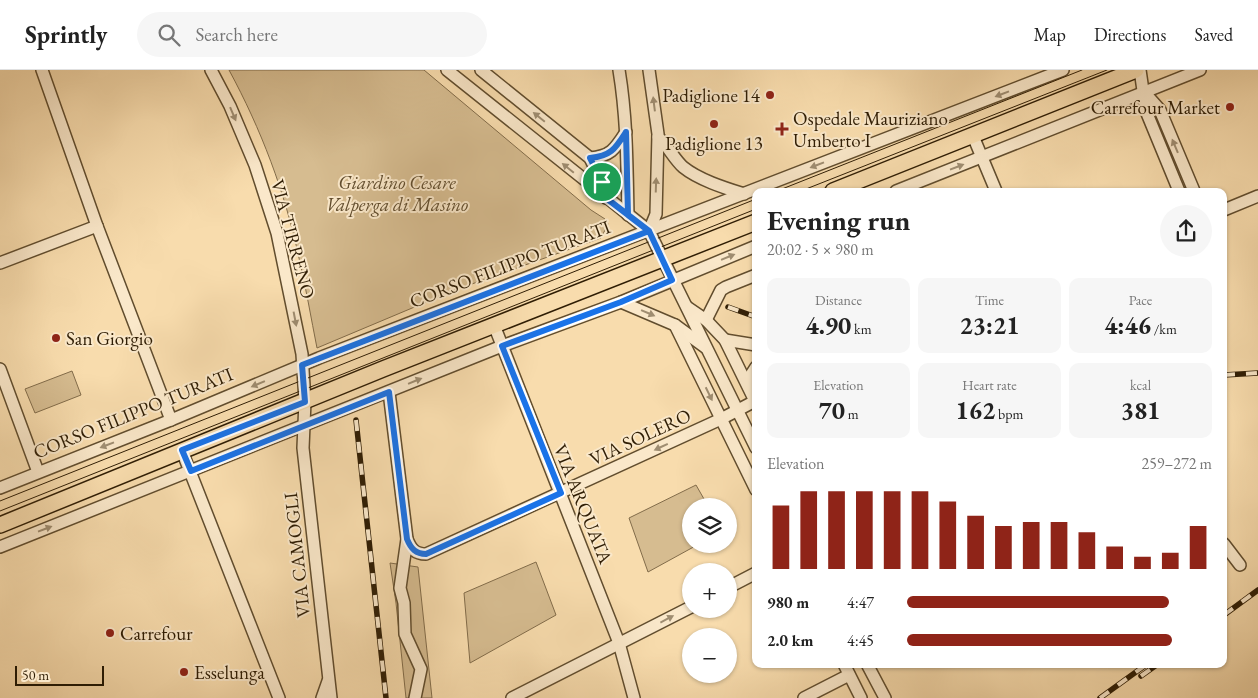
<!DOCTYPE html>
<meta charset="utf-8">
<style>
:root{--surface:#fff;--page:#f6f6f6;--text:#222;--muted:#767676;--line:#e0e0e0;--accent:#8f2418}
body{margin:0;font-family:"EB Garamond",serif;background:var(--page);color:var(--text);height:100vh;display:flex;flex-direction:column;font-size:19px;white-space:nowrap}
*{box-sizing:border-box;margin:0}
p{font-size:16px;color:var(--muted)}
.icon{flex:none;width:28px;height:28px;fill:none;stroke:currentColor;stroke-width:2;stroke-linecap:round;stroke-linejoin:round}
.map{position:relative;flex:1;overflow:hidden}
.sheet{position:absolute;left:752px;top:118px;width:475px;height:480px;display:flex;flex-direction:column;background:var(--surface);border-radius:10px;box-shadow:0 1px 4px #0004}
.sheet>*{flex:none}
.fabs{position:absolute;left:682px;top:428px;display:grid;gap:10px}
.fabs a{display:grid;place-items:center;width:55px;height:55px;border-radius:50%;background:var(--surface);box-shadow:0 1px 4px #0004;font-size:25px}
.scale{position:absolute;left:15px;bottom:12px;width:89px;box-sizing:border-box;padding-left:5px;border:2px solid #2f1d04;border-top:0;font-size:14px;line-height:18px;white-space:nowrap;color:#2f1d04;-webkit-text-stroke:4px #fae8ca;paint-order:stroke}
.pin{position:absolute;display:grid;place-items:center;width:42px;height:42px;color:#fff;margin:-21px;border:2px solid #fff;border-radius:50%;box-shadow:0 1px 5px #0007}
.round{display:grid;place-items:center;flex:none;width:52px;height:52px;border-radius:26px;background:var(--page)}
.summary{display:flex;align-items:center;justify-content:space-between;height:85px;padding:0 15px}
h1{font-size:28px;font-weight:700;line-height:38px}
.metrics{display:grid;grid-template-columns:repeat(3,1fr);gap:8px;height:85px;padding:5px 15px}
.metrics div{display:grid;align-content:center;border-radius:10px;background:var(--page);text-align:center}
.metrics b{font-size:25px;font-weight:700}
.metrics small{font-size:14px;font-weight:400}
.metrics p{font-size:14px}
.chart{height:140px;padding:10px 15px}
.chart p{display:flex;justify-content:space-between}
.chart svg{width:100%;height:90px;margin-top:5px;stroke:var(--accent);stroke-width:6}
ul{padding:0 15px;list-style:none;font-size:16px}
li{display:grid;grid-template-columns:80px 60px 1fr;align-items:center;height:38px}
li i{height:12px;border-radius:6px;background:var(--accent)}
header{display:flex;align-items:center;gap:30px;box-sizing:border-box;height:70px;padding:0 25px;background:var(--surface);border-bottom:1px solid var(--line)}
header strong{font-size:24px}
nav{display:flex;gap:28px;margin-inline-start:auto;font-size:18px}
.search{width:350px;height:45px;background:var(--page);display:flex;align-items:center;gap:12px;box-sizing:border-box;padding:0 18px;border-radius:28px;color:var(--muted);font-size:19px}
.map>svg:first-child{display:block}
.green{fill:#d6bc90;stroke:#826c4a}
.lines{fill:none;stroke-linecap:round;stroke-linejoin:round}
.minor-casing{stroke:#614d2e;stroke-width:14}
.major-casing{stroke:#2f1d04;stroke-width:18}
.minor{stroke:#fae8ca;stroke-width:11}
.major{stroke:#f8dcad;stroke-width:15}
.tram{stroke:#2f1d04;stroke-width:1}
.rail-casing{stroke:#2f1d04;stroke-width:5.5}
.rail{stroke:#fae8ca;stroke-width:4;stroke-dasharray:11;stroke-linecap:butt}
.oneway{fill:#9f8d71}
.route-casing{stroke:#fff;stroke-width:10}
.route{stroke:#1a73e8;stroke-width:6}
.poi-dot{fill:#8f2418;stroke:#fae8ca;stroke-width:2}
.labels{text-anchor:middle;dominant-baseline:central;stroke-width:4;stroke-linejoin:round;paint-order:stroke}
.poi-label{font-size:19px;fill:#2f1d04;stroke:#fae8ca;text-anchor:start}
.park-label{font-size:19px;font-style:italic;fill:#614d2e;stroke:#fae8ca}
.street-label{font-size:19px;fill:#2f1d04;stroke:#fae8ca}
</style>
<header>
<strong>Sprintly</strong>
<div class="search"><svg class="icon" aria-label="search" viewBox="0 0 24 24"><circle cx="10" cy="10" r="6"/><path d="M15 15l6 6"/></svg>Search here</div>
<nav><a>Map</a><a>Directions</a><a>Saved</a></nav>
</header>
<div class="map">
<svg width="1258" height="628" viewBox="0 0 1258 628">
<rect width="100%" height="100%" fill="#f8dcad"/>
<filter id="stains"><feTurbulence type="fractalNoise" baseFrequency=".004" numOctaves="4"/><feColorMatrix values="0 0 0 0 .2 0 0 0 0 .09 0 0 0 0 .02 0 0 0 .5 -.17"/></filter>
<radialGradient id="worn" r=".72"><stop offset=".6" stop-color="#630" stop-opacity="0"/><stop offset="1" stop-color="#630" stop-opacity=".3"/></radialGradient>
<g class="green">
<path d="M 229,0 L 424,0 L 591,140 L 605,149 L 608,154 L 601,168 L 455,220 L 317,278 C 311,248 306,218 299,188 C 285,122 261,59 229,0 Z"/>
<path d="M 72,301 L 81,325 L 35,343 L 25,319 Z"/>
<path d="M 696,415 L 708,436 L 691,436 L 691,474 L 699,474 L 648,502 L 629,448 Z"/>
<path d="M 536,492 L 556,545 L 470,593 L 464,523 Z"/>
<path d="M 390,493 L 418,497 L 432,628 L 406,628 L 396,533 Z"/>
</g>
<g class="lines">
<defs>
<g id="minor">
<path d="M 42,0 L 97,156 L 171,350"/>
<path d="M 211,0 L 230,36 L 255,95 L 277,163 L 302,284 L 305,331 L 303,378 L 331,628"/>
<path d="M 447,0 L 649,161 L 756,378"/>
<path d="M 481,0 L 590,88 L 602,112 L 606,128"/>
<path d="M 619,0 C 627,48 627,97 628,145"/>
<path d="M 1140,0 L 1146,41 L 1179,121"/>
<path d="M 1144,22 L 1160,40 L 1194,121"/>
<path d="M 973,66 L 996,121"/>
<path d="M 658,67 C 668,76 674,89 683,97 C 699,110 725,118 744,124"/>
<path d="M 590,88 C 611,86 615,79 626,62"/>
<path d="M 896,121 L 1200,0"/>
<path d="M 1224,140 L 1258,126"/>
<path d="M 649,161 L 656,144 L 658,64 L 649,0"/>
<path d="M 0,193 L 97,156"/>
<path d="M 621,232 L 675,255 L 705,277"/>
<path d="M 687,237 L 706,250 L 725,270 L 756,333"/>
<path d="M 706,250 L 721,220 L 726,217 L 756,205"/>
<path d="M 494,255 L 619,573 L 634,628"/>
<path d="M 675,255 L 756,420"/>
<path d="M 725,270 L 756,275"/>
<path d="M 0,299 L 38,402"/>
<path d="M 747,311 L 756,297"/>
<path d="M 389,322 L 407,469 L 400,518 L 404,533 L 405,564 L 421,599 L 415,628"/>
<path d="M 182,381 L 279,628"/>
<path d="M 0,418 L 171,350 L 319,288 L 1063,0"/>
<path d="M 407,469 C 411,479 415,484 426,484 L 721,349 L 755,331"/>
<path d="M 1224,474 L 1240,495"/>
<path d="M 0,477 L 502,276 L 621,232 L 756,176"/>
<path d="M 729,517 L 756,503"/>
<path d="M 844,594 L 861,628"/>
<path d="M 867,594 L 885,628"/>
<path d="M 322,628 L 328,611"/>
<path d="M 512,628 L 691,537"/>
<path d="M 804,628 L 849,605"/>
</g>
<g id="major">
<path d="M 833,121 L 1136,0"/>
<path d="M 0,455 L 383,299 L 756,152"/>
</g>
</defs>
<use href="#minor" class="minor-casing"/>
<use href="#major" class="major-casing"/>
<use href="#minor" class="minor"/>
<use href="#major" class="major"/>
<g class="tram">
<path d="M 777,121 L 1082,0"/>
<path d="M 801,121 L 1107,0"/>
<path d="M 0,431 L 756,129"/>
<path d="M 0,441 L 756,139"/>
</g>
<defs>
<g id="rail">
<path d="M 728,237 L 756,247"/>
<path d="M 1224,305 L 1258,303"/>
<path d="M 356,350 L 386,628"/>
<path d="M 1224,545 L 1258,520"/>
<path d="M 1141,606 L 1158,594"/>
<path d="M 1100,628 L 1147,594"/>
</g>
</defs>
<use href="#rail" class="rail-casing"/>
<use href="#rail" class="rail"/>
</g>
<defs><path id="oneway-solid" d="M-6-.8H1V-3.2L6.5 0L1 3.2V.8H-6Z" transform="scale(1.25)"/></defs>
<g class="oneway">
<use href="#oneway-solid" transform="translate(1002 24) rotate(159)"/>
<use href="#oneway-solid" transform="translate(654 34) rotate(-97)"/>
<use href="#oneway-solid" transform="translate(233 44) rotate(67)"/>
<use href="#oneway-solid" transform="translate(539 47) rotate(-141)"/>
<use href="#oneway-solid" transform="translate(1175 76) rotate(-113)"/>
<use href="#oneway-solid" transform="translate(817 95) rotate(159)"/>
<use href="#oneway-solid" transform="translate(957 97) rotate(-21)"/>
<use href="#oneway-solid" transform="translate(568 98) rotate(-141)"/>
<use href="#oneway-solid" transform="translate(656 115) rotate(-88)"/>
<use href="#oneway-solid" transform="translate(728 187) rotate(-22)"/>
<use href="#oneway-solid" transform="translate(648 243) rotate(23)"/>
<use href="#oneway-solid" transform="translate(295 249) rotate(79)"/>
<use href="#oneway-solid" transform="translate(415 311) rotate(-22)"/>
<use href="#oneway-solid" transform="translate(258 314) rotate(157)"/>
<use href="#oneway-solid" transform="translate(709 324) rotate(64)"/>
<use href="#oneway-solid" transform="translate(107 375) rotate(159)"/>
<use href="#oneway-solid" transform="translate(661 377) rotate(155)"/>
<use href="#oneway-solid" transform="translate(45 459) rotate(-21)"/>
<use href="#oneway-solid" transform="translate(667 549) rotate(-28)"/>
</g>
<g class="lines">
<defs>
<path id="route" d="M 602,112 L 606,128 L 649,161 L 302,295 L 305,332 L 182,380 L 191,401 L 389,322 L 407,469 C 411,479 416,484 426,484 L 561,423 L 502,276 L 621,232 L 672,210 L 649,161 L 628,145 L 626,62 C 615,79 611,86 590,88 L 602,112"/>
</defs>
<use href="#route" class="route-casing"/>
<use href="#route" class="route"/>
</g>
<g class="poi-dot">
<circle cx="770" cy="25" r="5"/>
<circle cx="1230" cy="37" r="5"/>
<circle cx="714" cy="54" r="5"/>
<path d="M779.5 51.5h5v5h5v5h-5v5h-5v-5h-5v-5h5z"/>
<circle cx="56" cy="268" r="5"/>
<circle cx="110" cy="563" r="5"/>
<circle cx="184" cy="602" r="5"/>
</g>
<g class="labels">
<g class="poi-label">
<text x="760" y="25" text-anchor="end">Padiglione 14</text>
<text x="1220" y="37" text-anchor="end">Carrefour Market</text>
<text x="793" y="48">Ospedale Mauriziano<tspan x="793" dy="22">Umberto I</tspan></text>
<text x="714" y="73" text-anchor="middle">Padiglione 13</text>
<text x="66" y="268">San Giorgio</text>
<text x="120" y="563">Carrefour</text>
<text x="194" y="602">Esselunga</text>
</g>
<g class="park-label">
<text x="397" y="112">Giardino Cesare<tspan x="397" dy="22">Valperga di Masino</tspan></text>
</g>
<g class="street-label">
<text transform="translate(293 169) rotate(75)">VIA TIRRENO</text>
<text transform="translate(510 194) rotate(-21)">CORSO FILIPPO TURATI</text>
<text transform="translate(133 343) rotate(-22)">CORSO FILIPPO TURATI</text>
<text transform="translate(640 367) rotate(-25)">VIA SOLERO</text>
<text transform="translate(583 434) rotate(68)">VIA ARQUATA</text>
<text transform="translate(297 485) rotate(-96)">VIA CAMOGLI</text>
</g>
</g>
<rect width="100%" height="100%" filter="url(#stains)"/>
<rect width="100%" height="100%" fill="url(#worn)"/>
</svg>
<div class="fabs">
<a><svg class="icon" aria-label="layers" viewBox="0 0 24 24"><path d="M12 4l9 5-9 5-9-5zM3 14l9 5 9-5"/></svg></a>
<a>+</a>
<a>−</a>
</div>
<div class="scale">50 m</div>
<div class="pin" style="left:602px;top:112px;background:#1e9e55"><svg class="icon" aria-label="arrive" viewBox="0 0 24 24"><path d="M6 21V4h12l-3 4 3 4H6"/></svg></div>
<section class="sheet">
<div class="summary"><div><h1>Evening run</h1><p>20:02 · 5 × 980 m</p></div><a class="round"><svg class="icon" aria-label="share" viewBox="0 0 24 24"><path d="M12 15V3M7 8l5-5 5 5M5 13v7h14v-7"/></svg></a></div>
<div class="metrics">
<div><p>Distance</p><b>4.90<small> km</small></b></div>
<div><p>Time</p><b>23:21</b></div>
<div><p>Pace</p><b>4:46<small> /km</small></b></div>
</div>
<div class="metrics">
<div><p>Elevation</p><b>70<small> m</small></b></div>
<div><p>Heart rate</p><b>162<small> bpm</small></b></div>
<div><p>kcal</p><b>381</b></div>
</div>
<div class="chart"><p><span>Elevation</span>259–272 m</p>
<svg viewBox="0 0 160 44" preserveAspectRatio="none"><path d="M5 44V13M15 44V6M25 44V6M35 44V6M45 44V6M55 44V6M65 44V11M75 44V18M85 44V23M95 44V21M105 44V21M115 44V26M125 44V33M135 44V38M145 44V36M155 44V23"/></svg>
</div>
<ul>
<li><b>980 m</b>4:47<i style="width:86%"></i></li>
<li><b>2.0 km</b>4:45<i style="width:87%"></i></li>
</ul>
</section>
</div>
